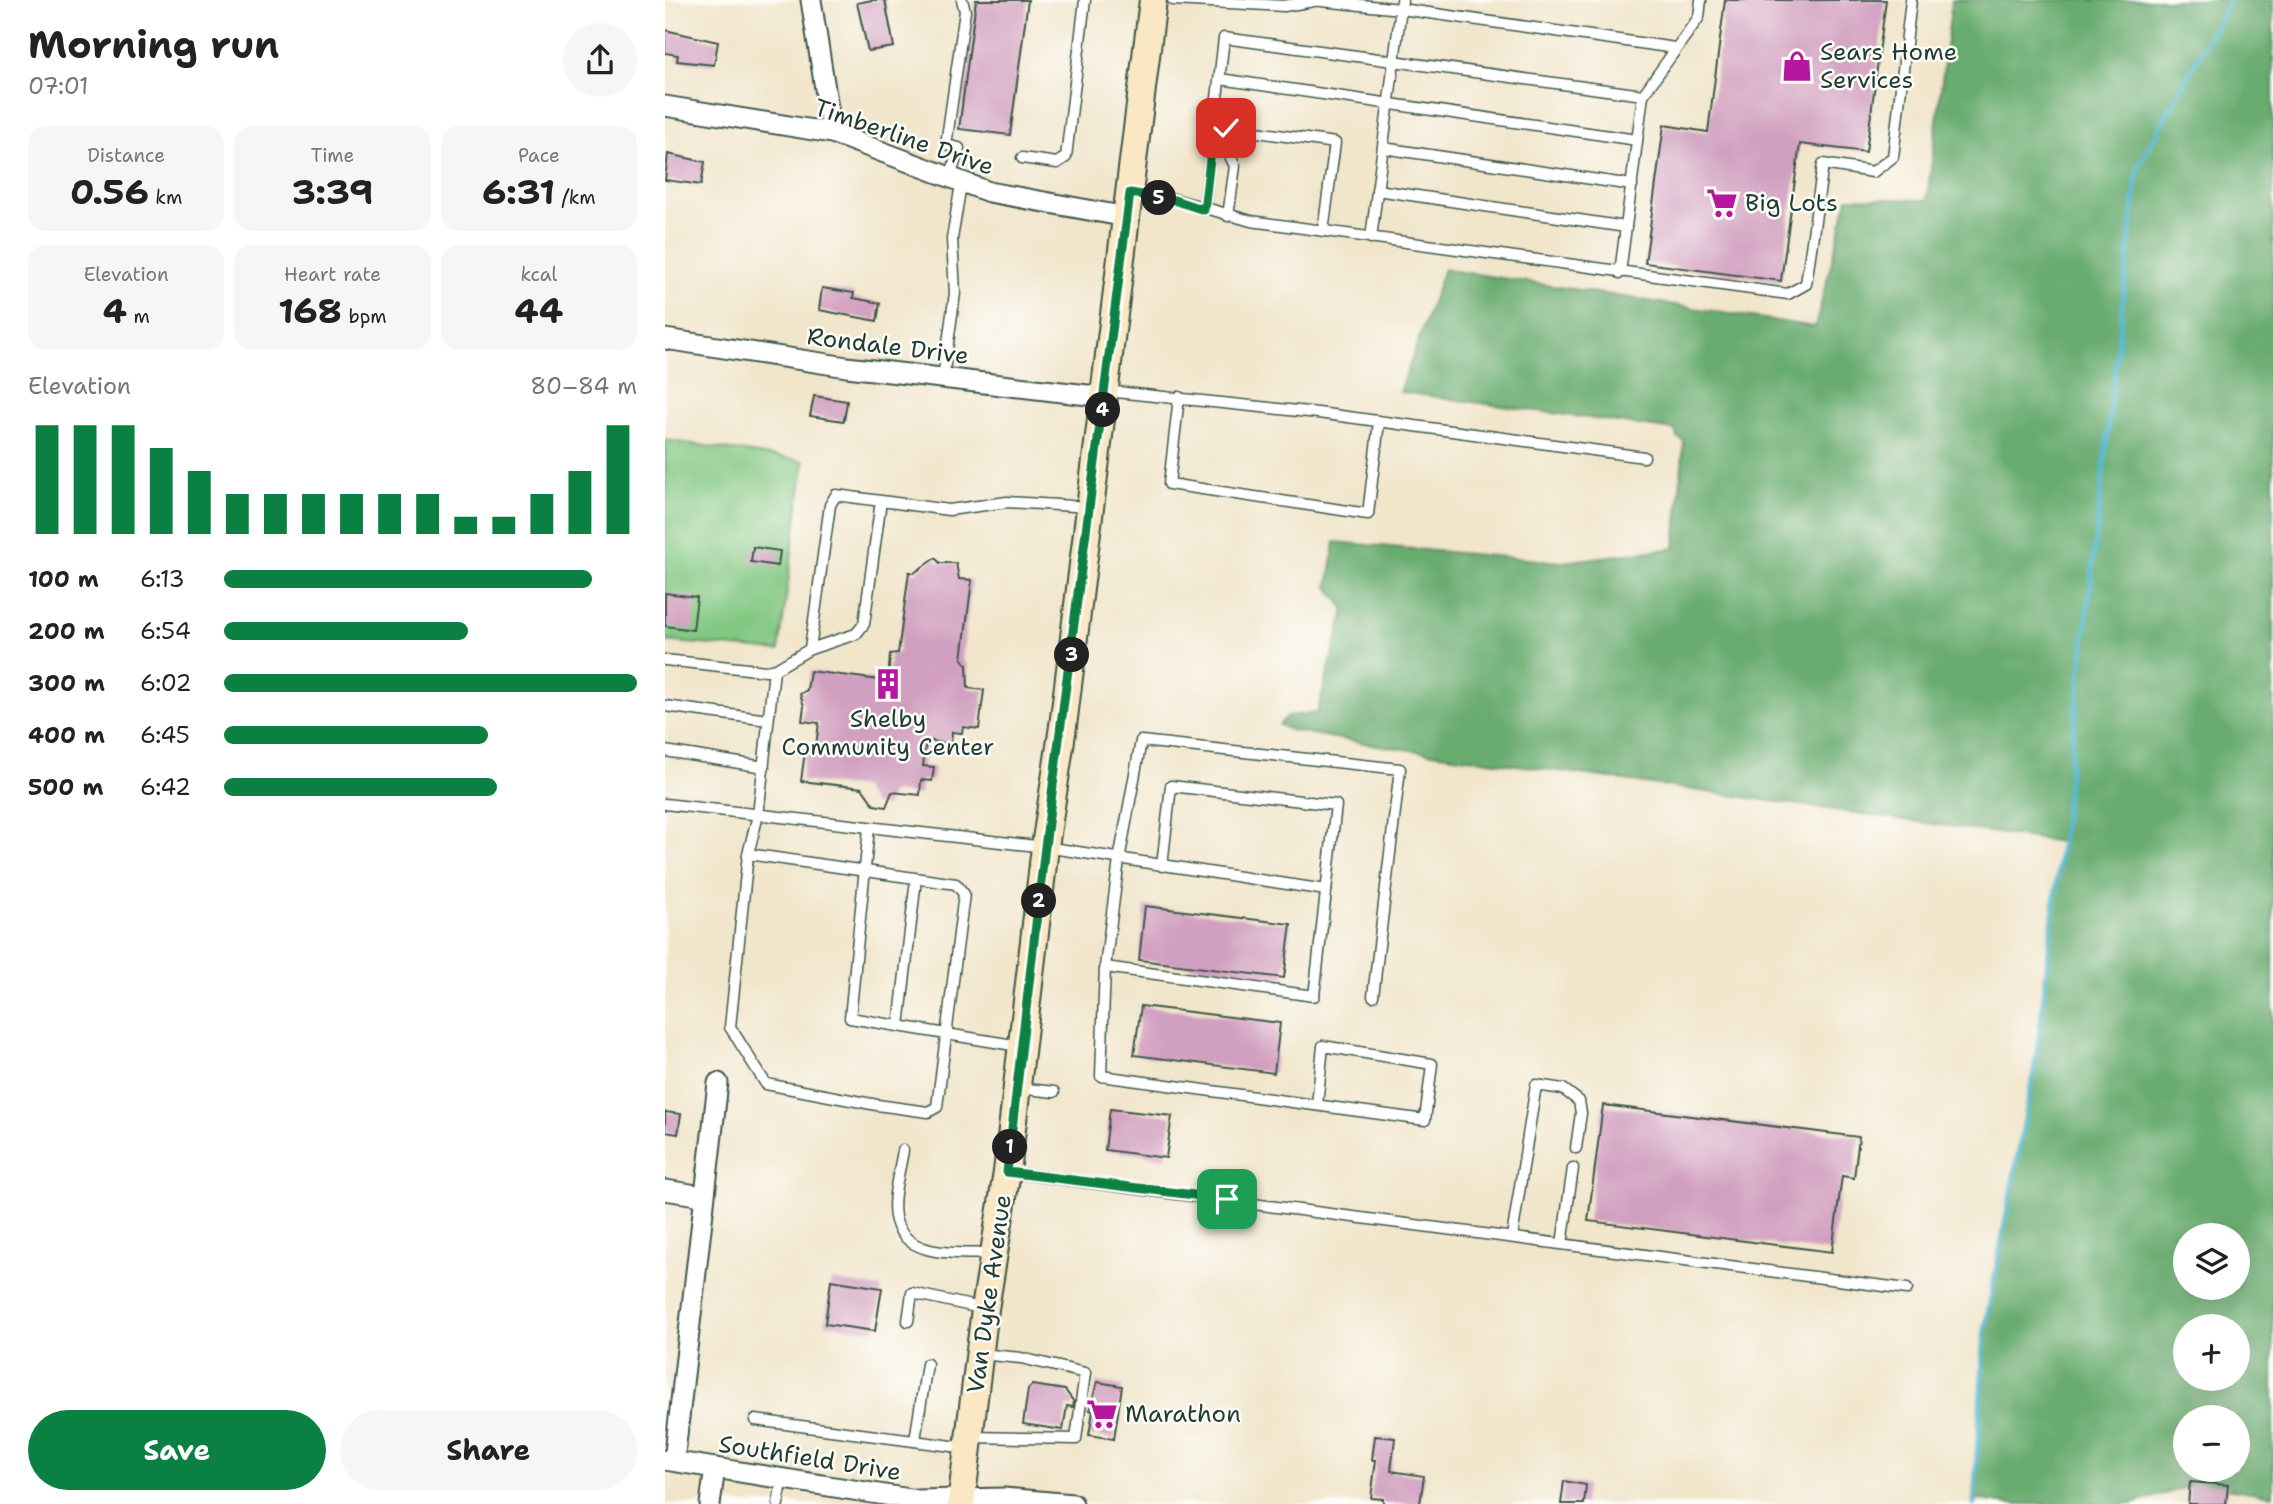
<!DOCTYPE html>
<meta charset="utf-8">
<style>
:root{--surface:#fff;--page:#f6f6f6;--text:#222;--muted:#767676;--accent:#0b8043}
body{margin:0;font-family:"Shantell Sans",sans-serif;background:var(--page);color:var(--text);height:100vh;display:flex;flex-direction:column;font-size:26px;white-space:nowrap}
*{box-sizing:border-box;margin:0}
p{font-size:23px;color:var(--muted)}
.icon{flex:none;width:38px;height:38px;fill:none;stroke:currentColor;stroke-width:2;stroke-linecap:round;stroke-linejoin:round}
.map{position:relative;flex:1;overflow:hidden}
.drawer{display:flex;flex-direction:column;background:var(--surface);width:665px}
.drawer>*{flex:none}
.controls{position:absolute;left:1508px;top:1223px;display:grid;gap:14px}
.controls a{display:grid;place-items:center;width:77px;height:77px;border-radius:50%;background:var(--surface);box-shadow:0 7px 28px #0002;font-size:35px}
.pin{position:absolute;display:grid;place-items:center;width:60px;height:60px;color:#fff;margin:-30px;border-radius:14px;box-shadow:0 4px 10px #0006}
.km{position:absolute;width:35px;height:35px;margin:-18px;border-radius:50%;background:#222;color:#fff;font-size:19px;line-height:35px;text-align:center}
.round{display:grid;place-items:center;flex:none;width:74px;height:74px;border-radius:37px;background:var(--page)}
.headline{display:flex;align-items:center;justify-content:space-between;height:119px;padding:0 28px}
h1{font-size:38px;font-weight:700;line-height:52px}
.figures{display:grid;grid-template-columns:repeat(3,1fr);gap:10px;height:119px;padding:7px 28px}
.figures div{display:grid;align-content:center;border-radius:18px;background:var(--page);text-align:center}
.figures b{font-size:35px;font-weight:700}
.figures small{font-size:19px;font-weight:400}
.figures p{font-size:19px}
.chart{height:196px;padding:14px 28px}
.chart p{display:flex;justify-content:space-between}
.chart svg{width:100%;height:126px;margin-top:7px;stroke:var(--accent);stroke-width:6}
.action{display:flex;gap:14px;margin-top:auto;padding:14px 28px}
.action a{flex:1;height:80px;border-radius:42px;background:var(--accent);color:#fff;font-size:28px;font-weight:700;line-height:80px;text-align:center}
.action a+a{background:var(--page);color:var(--text)}
ul{padding:0 28px;list-style:none;font-size:23px}
li{display:grid;grid-template-columns:112px 84px 1fr;align-items:center;height:52px}
li i{height:18px;border-radius:9px;background:var(--accent)}
main{display:flex;flex:1;min-height:0}
.map>svg:first-child{display:block}
.green{fill:#82c782;stroke:#50825b;stroke-width:2}
.forest{fill:#69ac70;stroke:#447452;stroke-width:2;fill-rule:evenodd}
.lines{fill:none;stroke-linecap:round;stroke-linejoin:round}
.stream{stroke:#4fb6cd;stroke-width:5}
.building{fill:#d19fc0}
.lane-casing{stroke:#3e564a;stroke-width:13}
.street-casing{stroke:#3e564a;stroke-width:23}
.secondary-casing{stroke:#3e564a;stroke-width:30}
.lane{stroke:#fff;stroke-width:10}
.street{stroke:#fff;stroke-width:19}
.secondary{stroke:#fae7c3;stroke-width:26}
.route-casing{stroke:#fff;stroke-width:14}
.route{stroke:#0b8043;stroke-width:9}
.labels{text-anchor:middle;dominant-baseline:central;stroke-width:5;stroke-linejoin:round;paint-order:stroke}
.poi-label{font-size:24px;fill:#1f3d34;stroke:#fdfcf7;text-anchor:start}
.street-label{font-size:24px;fill:#1f3d34;stroke:#fdfcf7}
</style>
<main>
<section class="drawer">
<div class="headline"><div><h1>Morning run</h1><p>07:01</p></div><a class="round"><svg class="icon" aria-label="share" viewBox="0 0 24 24"><path d="M12 15V3M7 8l5-5 5 5M5 13v7h14v-7"/></svg></a></div>
<div class="figures">
<div><p>Distance</p><b>0.56<small> km</small></b></div>
<div><p>Time</p><b>3:39</b></div>
<div><p>Pace</p><b>6:31<small> /km</small></b></div>
</div>
<div class="figures">
<div><p>Elevation</p><b>4<small> m</small></b></div>
<div><p>Heart rate</p><b>168<small> bpm</small></b></div>
<div><p>kcal</p><b>44</b></div>
</div>
<div class="chart"><p><span>Elevation</span>80–84 m</p>
<svg viewBox="0 0 160 44" preserveAspectRatio="none"><path d="M5 44V6M15 44V6M25 44V6M35 44V14M45 44V22M55 44V30M65 44V30M75 44V30M85 44V30M95 44V30M105 44V30M115 44V38M125 44V38M135 44V30M145 44V22M155 44V6"/></svg>
</div>
<ul>
<li><b>100 m</b>6:13<i style="width:89%"></i></li>
<li><b>200 m</b>6:54<i style="width:59%"></i></li>
<li><b>300 m</b>6:02<i style="width:100%"></i></li>
<li><b>400 m</b>6:45<i style="width:64%"></i></li>
<li><b>500 m</b>6:42<i style="width:66%"></i></li>
</ul>
<div class="action"><a>Save</a><a>Share</a></div>
</section>
<div class="map">
<svg width="1608" height="1504" viewBox="0 0 1608 1504">
<rect width="100%" height="100%" fill="#fdfcf7"/>
<filter id="ink" filterUnits="userSpaceOnUse"><feTurbulence type="fractalNoise" baseFrequency=".0143" numOctaves="2"/><feDisplacementMap in="SourceGraphic" scale="14" xChannelSelector="R" yChannelSelector="G"/><feConvolveMatrix kernelMatrix="1 2 1 2 8 2 1 2 1" color-interpolation-filters="sRGB"/></filter>
<filter id="wash" filterUnits="userSpaceOnUse"><feTurbulence type="fractalNoise" baseFrequency=".00686" numOctaves="4" result="noise"/><feDisplacementMap in="SourceGraphic" scale="28" xChannelSelector="R" yChannelSelector="G"/><feGaussianBlur stdDeviation="1.57" result="paint"/><feColorMatrix in="noise" values="0 0 0 0 0 0 0 0 0 0 0 0 0 0 0 0 0 1.4 0 .05"/><feComposite in="paint" operator="in"/></filter>
<g filter="url(#wash)">
<rect width="100%" height="100%" fill="#f1e5ca"/>
<path class="green" d="M 0,440 L 139,461 L 114,651 L 0,641 Z"/>
<path class="forest" d="M 1287,0 L 1608,0 L 1608,1495 L 1532,1484 L 1467,1504 L 1344,1504 L 1309,1499 L 1320,1329 L 1372,1055 L 1396,842 L 704,744 L 625,730 L 614,725 L 622,716 L 652,713 L 680,609 L 663,587 L 670,542 L 897,562 L 1010,548 L 1019,441 L 1012,437 L 1010,430 L 735,392 L 779,269 L 1150,327 L 1183,198 L 1262,200 ZM 1521,1236 L 1573,1236 L 1573,1288 L 1521,1288 ZM 1521,1326 L 1573,1326 L 1573,1379 L 1521,1379 ZM 1521,1418 L 1573,1418 L 1573,1470 L 1521,1470 Z"/>
<g class="lines">
<path class="stream" d="M 1309,1504 L 1320,1329 L 1372,1055 L 1473,167 L 1565,0"/>
</g>
<g id="blocks">
<g class="building">
<path d="M 207,0 L 220,0 L 229,47 L 203,51 L 192,3 Z"/>
<path d="M 311,0 L 363,0 L 345,135 L 294,129 Z"/>
<path d="M 1060,0 L 1221,0 L 1201,152 L 1135,144 L 1116,281 L 980,263 L 999,125 L 1043,132 Z"/>
<path d="M 0,30 L 53,42 L 49,65 L 12,61 L 13,55 L 0,53 Z"/>
<path d="M 3,154 L 40,162 L 36,185 L 0,180 Z"/>
<path d="M 157,288 L 189,293 L 188,298 L 215,303 L 212,321 L 154,310 Z"/>
<path d="M 149,396 L 182,401 L 179,421 L 145,416 Z"/>
<path d="M 88,547 L 115,551 L 113,566 L 86,562 Z"/>
<path d="M 270,558 L 275,563 L 291,563 L 294,579 L 307,580 L 297,659 L 302,665 L 303,688 L 319,690 L 314,729 L 298,727 L 297,733 L 287,732 L 286,744 L 261,740 L 258,766 L 269,767 L 267,781 L 256,780 L 255,795 L 227,792 L 221,807 L 209,805 L 197,788 L 136,781 L 140,751 L 150,753 L 154,723 L 137,721 L 139,706 L 135,694 L 142,690 L 145,671 L 223,681 L 225,654 L 233,653 L 244,572 L 249,573 Z"/>
<path d="M 0,593 L 32,597 L 28,630 L 0,626 Z"/>
<path d="M 480,906 L 626,924 L 619,978 L 474,960 Z"/>
<path d="M 476,1006 L 615,1023 L 609,1073 L 469,1055 Z"/>
<path d="M 938,1105 L 1194,1137 L 1189,1178 L 1177,1176 L 1167,1252 L 923,1221 Z"/>
<path d="M 445,1109 L 507,1116 L 501,1158 L 440,1150 Z"/>
<path d="M 0,1112 L 16,1114 L 13,1134 L 0,1132 Z"/>
<path d="M 166,1280 L 217,1288 L 210,1331 L 160,1324 Z"/>
<path d="M 432,1382 L 457,1386 L 449,1439 L 424,1435 L 428,1411 L 425,1410 Z"/>
<path d="M 367,1385 L 400,1390 L 409,1402 L 408,1407 L 402,1406 L 398,1430 L 358,1424 L 363,1389 Z"/>
<path d="M 710,1436 L 730,1438 L 726,1471 L 759,1476 L 755,1504 L 718,1504 L 718,1499 L 706,1498 L 711,1460 L 707,1460 Z"/>
<path d="M 899,1481 L 921,1485 L 919,1504 L 896,1504 Z"/>
<path d="M 1525,1482 L 1563,1485 L 1561,1504 L 1523,1504 Z"/>
</g>
</g>
</g>
<g filter="url(#ink)">
<use href="#blocks" fill-opacity="0" stroke="#3e564a" stroke-width="2"/>
<g class="lines">
<defs>
<g id="lane">
<path d="M 508,0 L 619,6 L 649,1"/>
<path d="M 646,0 L 736,9 L 1010,48"/>
<path d="M 555,79 L 972,140"/>
<path d="M 549,126 L 670,143 L 658,231"/>
<path d="M 561,128 L 555,136 L 570,166 L 563,216"/>
<path d="M 718,148 L 967,185"/>
<path d="M 357,158 L 392,163 L 401,157 L 420,0"/>
<path d="M 285,178 L 294,148 L 281,145 L 300,11 L 297,0"/>
<path d="M 712,190 L 961,227"/>
<path d="M 465,193 L 509,199 L 586,221 L 1123,294 L 1141,284 L 1158,164 L 1208,172 L 1228,157 L 1246,0"/>
<path d="M 539,210 L 559,38 L 978,95"/>
<path d="M 706,238 L 737,0"/>
<path d="M 955,273 L 978,95 L 1034,17 L 1036,0"/>
<path d="M 278,378 L 290,293 L 287,239 L 296,184"/>
<path d="M 441,391 L 653,413 L 979,457"/>
<path d="M 514,397 L 504,484 L 703,514 L 714,422"/>
<path d="M 216,501 L 199,624 L 191,634 L 145,649 L 165,505 L 171,495 L 284,510 L 342,502 L 425,507"/>
<path d="M 0,660 L 101,671 L 111,669 L 145,649"/>
<path d="M 0,706 L 103,720"/>
<path d="M 0,751 L 99,767"/>
<path d="M 0,804 L 380,847 L 661,890"/>
<path d="M 204,828 L 185,1018 L 354,1046"/>
<path d="M 83,854 L 291,884 L 299,894 L 272,1107 L 263,1112 L 212,1105 L 101,1084 L 65,1027 L 83,854 L 93,815 L 109,670"/>
<path d="M 440,967 L 649,996 L 671,805 L 506,786 L 497,866"/>
<path d="M 234,1026 L 251,879"/>
<path d="M 353,1088 L 389,1092"/>
<path d="M 652,1105 L 658,1046 L 767,1064 L 760,1120 L 436,1076 L 440,967 L 454,860 L 476,741 L 735,769 L 708,996"/>
<path d="M 238,1150 C 235,1171 225,1201 231,1221 C 242,1260 298,1252 329,1254"/>
<path d="M 342,1172 L 1242,1289"/>
<path d="M 847,1237 L 871,1085 L 898,1089 L 914,1101 L 916,1113 L 911,1148"/>
<path d="M 897,1244 L 908,1168"/>
<path d="M 243,1321 L 247,1293 L 320,1309"/>
<path d="M 90,1420 L 302,1448"/>
<path d="M 305,1437 L 411,1439 L 420,1373 L 356,1358 L 315,1354"/>
<path d="M 250,1440 L 262,1364"/>
<path d="M 113,1504 L 118,1477"/>
</g>
<g id="street">
<path d="M 146,0 L 167,133"/>
<path d="M 0,106 L 167,133 L 324,192 L 462,217"/>
<path d="M 0,339 L 182,367 L 440,397"/>
<path d="M 0,1190 L 38,1196"/>
<path d="M 0,1460 L 251,1500 L 339,1498 L 408,1504"/>
<path d="M 9,1461 L 53,1083"/>
<path d="M 45,1504 L 50,1468"/>
</g>
<path id="secondary" d="M 296,1504 L 320,1309 L 342,1172 L 380,847 L 398,726 L 488,0"/>
</defs>
<use href="#lane" class="lane-casing"/>
<use href="#street" class="street-casing"/>
<use href="#secondary" class="secondary-casing"/>
<use href="#lane" class="lane"/>
<use href="#street" class="street"/>
<use href="#secondary" class="secondary"/>
</g>
</g>
<g class="lines" filter="url(#ink)">
<defs>
<path id="route" d="M 561,128 L 549,126 L 539,210 L 509,200 L 465,193 L 380,847 L 342,1172 L 562,1199"/>
</defs>
<use href="#route" class="route-casing"/>
<use href="#route" class="route"/>
</g>
<defs>
<symbol id="shop-bare" viewBox="-9 -9 18 18"><path d="M-5-2.5h2.3a2.7 3.5 0 0 1 5.4 0H5L5.5 6h-11ZM-1.5-2.5h3a1.5 2.3 0 0 0-3 0Z" fill="#b5179e" stroke="#fdfcf7" stroke-width="2.5" paint-order="stroke"/></symbol>
<symbol id="supermarket-bare" viewBox="-9 -9 18 18"><path d="M-6-5.5h2.5l.6 2H6L4.5 2H-2.5L-4.4-4H-6ZM-1.5 3.2a1.3 1.3 0 1 0 .1 0ZM3 3.2a1.3 1.3 0 1 0 .1 0Z" fill="#b5179e" stroke="#fdfcf7" stroke-width="2.5" paint-order="stroke"/></symbol>
<symbol id="building-bare" viewBox="-9 -9 18 18"><path d="M-4-6H4V6H1V3H-1V6H-4ZM-2.5-4.3h1.7v1.8h-1.7ZM.8-4.3h1.7v1.8H.8ZM-2.5-1h1.7V.8h-1.7ZM.8-1h1.7V.8H.8Z" fill="#b5179e" stroke="#fdfcf7" stroke-width="2.5" paint-order="stroke"/></symbol>
</defs>
<g fill-rule="evenodd">
<use href="#shop-bare" x="1110" y="44" width="44" height="44"/>
<use href="#supermarket-bare" x="1035" y="181" width="44" height="44"/>
<use href="#building-bare" x="201" y="662" width="44" height="44"/>
<use href="#supermarket-bare" x="415" y="1392" width="44" height="44"/>
</g>
<g class="labels">
<g class="poi-label">
<text x="1155" y="52">Sears Home<tspan x="1155" dy="28">Services</tspan></text>
<text x="1080" y="203">Big Lots</text>
<text x="223" y="719" text-anchor="middle">Shelby<tspan x="223" dy="28">Community Center</tspan></text>
<text x="460" y="1414">Marathon</text>
</g>
<g class="street-label">
<text transform="translate(239 137) rotate(19)">Timberline Drive</text>
<text transform="translate(223 346) rotate(7)">Rondale Drive</text>
<text transform="translate(324 1294) rotate(-82)">Van Dyke Avenue</text>
<text transform="translate(145 1458) rotate(9)">Southfield Drive</text>
</g>
</g>
</svg>
<div class="controls">
<a><svg class="icon" aria-label="layers" viewBox="0 0 24 24"><path d="M12 4l9 5-9 5-9-5zM3 14l9 5 9-5"/></svg></a>
<a>+</a>
<a>−</a>
</div>
<div class="pin" style="left:562px;top:1199px;background:#1e9e55"><svg class="icon" aria-label="arrive" viewBox="0 0 24 24"><path d="M6 21V4h12l-3 4 3 4H6"/></svg></div>
<div class="pin" style="left:561px;top:128px;background:#d93025"><svg class="icon" aria-label="check" viewBox="0 0 24 24"><path d="M5 12l5 5 9-10"/></svg></div>
<b class="km" style="left:345px;top:1147px">1</b>
<b class="km" style="left:374px;top:901px">2</b>
<b class="km" style="left:407px;top:655px">3</b>
<b class="km" style="left:438px;top:410px">4</b>
<b class="km" style="left:494px;top:198px">5</b>
</div>
</main>
